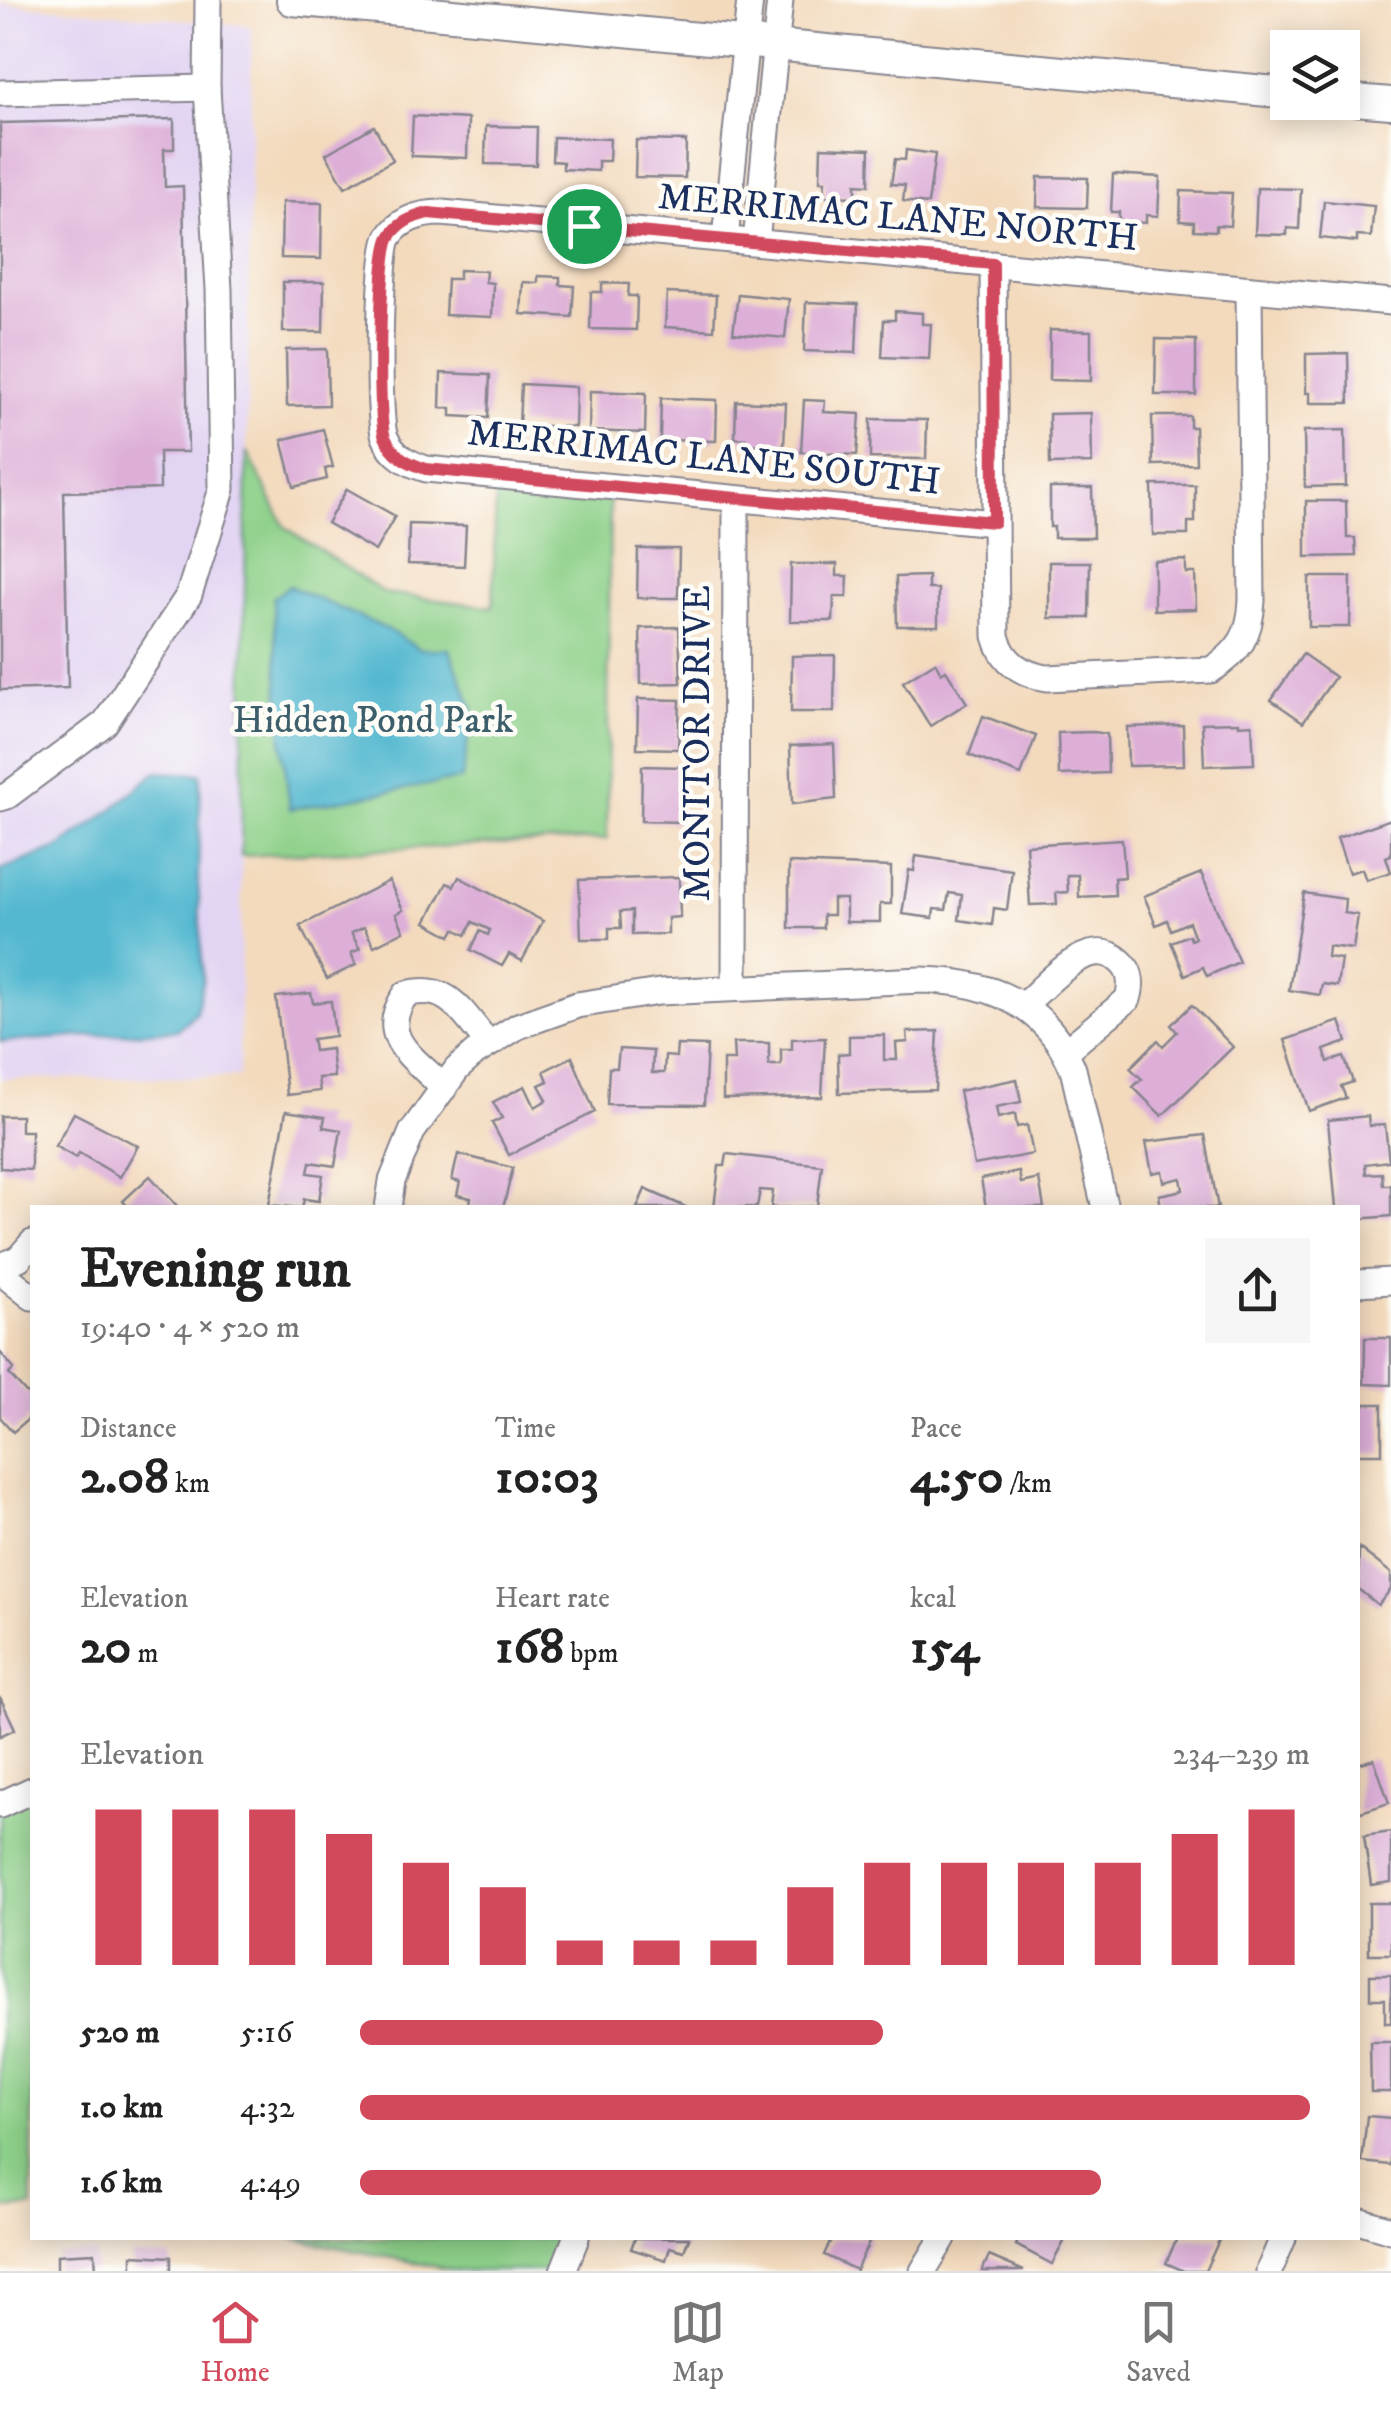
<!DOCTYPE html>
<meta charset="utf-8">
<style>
:root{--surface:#fff;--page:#f6f6f6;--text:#222;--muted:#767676;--line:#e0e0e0;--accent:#d1495b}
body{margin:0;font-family:"IM FELL DW Pica",serif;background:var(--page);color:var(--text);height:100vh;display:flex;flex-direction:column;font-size:38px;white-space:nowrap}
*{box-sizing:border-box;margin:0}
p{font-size:32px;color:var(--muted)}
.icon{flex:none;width:55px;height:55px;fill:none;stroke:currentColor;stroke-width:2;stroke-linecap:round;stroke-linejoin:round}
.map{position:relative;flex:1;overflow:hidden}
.details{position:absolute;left:30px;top:1205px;width:1330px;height:1035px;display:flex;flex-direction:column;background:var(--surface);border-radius:0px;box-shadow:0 5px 25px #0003}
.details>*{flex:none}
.fabs{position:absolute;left:1270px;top:30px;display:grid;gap:20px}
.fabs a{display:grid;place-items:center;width:90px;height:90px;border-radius:0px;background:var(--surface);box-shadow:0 5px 25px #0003;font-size:50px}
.pin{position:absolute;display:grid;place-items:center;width:85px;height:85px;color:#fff;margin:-42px;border:5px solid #fff;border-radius:50%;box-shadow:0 2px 10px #0007}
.round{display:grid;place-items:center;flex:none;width:105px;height:105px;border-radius:0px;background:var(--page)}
.headline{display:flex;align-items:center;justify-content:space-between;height:170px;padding:0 50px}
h1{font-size:55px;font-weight:800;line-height:75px}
.figures{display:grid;grid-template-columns:repeat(3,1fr);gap:15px;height:170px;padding:10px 50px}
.figures div{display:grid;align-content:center}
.figures b{font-size:50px;font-weight:800}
.figures small{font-size:28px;font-weight:400}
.figures p{font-size:28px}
.chart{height:280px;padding:20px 50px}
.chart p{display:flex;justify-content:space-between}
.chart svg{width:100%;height:180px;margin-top:10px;stroke:var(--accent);stroke-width:6}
ul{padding:0 50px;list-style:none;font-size:32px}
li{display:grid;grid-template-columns:160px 120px 1fr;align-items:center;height:75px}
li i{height:25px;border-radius:12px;background:var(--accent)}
.tabs{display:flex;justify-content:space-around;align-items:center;height:140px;border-top:2px solid var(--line);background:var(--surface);font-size:28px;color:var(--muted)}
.tabs a{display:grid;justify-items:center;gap:5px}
.tabs .on{color:var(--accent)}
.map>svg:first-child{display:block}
.built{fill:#e2d4f3}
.green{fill:#8dd089;stroke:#548074;stroke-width:2.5}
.water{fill:#52b8d0;stroke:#367497;stroke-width:2.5}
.building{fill:#ddafd8}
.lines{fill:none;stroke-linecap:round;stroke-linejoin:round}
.minor-casing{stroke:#87848e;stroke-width:29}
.major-casing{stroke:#87848e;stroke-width:34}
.minor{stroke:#fff;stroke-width:25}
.major{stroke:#fff;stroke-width:30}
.route-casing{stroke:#fff;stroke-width:20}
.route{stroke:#d1495b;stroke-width:12}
.labels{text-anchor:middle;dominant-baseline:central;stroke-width:9;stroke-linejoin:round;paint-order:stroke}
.street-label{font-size:38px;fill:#1b2f5e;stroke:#fdfcf7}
.park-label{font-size:38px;fill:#3d5f6b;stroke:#fdfcf7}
</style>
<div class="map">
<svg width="1391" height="2271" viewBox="0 0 1391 2271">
<rect width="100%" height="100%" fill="#fdfcf7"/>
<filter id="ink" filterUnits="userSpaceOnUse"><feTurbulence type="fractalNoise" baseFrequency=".01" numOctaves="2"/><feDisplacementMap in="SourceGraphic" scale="20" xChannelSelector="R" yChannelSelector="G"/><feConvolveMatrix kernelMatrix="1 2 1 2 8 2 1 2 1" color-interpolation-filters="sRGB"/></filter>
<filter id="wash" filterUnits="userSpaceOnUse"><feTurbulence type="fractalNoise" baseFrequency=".0048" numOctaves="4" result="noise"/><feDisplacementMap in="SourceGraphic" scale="40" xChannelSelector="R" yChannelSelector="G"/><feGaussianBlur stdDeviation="2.25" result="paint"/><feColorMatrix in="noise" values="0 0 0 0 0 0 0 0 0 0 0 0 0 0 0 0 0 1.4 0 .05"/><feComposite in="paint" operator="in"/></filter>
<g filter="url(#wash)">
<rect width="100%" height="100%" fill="#f3dabd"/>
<path class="built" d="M 0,3 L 252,26 L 239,1077 L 0,1079 Z"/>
<g class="green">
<path d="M 247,451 L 285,527 L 384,593 L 493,607 L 496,489 L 610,500 L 607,839 L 241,856 Z"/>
<path d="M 32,1792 L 32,2207 L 0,2209 L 0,1807 Z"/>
<path d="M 292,2238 L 576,2238 L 563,2271 L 458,2271 Z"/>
</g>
<g class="water">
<path d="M 289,586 L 387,629 L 419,649 L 449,649 L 473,709 L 462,779 L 290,809 L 282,740 L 273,598 Z"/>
<path d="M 156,772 L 201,774 L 198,877 L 203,982 L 196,1012 L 177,1030 L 0,1042 L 0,870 L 58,848 L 110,811 Z"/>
</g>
<g id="blocks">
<g class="building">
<path d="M 413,116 L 468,119 L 467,158 L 411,156 Z"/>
<path d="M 174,119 L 174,149 L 164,149 L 165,187 L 183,186 L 188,452 L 159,452 L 160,489 L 64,492 L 68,688 L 0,690 L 0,123 Z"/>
<path d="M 374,126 L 393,160 L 345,187 L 326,154 Z"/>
<path d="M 486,126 L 537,127 L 536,165 L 485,164 Z"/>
<path d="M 553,137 L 610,139 L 609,161 L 598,161 L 598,171 L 563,169 L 563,162 L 552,161 Z"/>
<path d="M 636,140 L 686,141 L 685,178 L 635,177 Z"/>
<path d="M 821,147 L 870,149 L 869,185 L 856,184 L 856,197 L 824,196 L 825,181 L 820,181 Z"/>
<path d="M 906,150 L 935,154 L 928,204 L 903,201 L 905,185 L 891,184 L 895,159 L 905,160 Z"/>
<path d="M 1113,174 L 1160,177 L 1158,216 L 1146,215 L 1146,223 L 1119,221 L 1119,212 L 1111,212 Z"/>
<path d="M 1038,177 L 1088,178 L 1087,208 L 1037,207 Z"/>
<path d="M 1257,188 L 1301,189 L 1299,229 L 1287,228 L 1287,235 L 1255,234 Z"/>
<path d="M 1181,191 L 1232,193 L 1230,226 L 1216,225 L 1216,231 L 1194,230 L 1194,222 L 1180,221 Z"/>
<path d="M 1324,201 L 1374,206 L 1371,237 L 1357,236 L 1357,242 L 1320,238 Z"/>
<path d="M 282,202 L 322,203 L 321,259 L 281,258 Z"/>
<path d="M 459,270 L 486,271 L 485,282 L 493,283 L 492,317 L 445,315 L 447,279 L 459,279 Z"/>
<path d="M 538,276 L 560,277 L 560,285 L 574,286 L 572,317 L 521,314 L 523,282 L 538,283 Z"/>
<path d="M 283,282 L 324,282 L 323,332 L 283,332 Z"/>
<path d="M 602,283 L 629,284 L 628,296 L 637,296 L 636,330 L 590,329 L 591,292 L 602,292 Z"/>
<path d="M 667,293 L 716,295 L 714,330 L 665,327 Z"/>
<path d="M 738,294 L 789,299 L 785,338 L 733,333 Z"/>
<path d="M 806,302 L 858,304 L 856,353 L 804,351 Z"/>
<path d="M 895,311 L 922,313 L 922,324 L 931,324 L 929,359 L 882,357 L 884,320 L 895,320 Z"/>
<path d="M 1050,330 L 1091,331 L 1091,381 L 1049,380 Z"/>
<path d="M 1156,339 L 1196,340 L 1196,395 L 1155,395 Z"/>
<path d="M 327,349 L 328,405 L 287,406 L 286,350 Z"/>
<path d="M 1348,353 L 1349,403 L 1310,403 L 1310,393 L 1306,393 L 1306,354 Z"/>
<path d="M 441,373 L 490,375 L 488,418 L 451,416 L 451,408 L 440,408 Z"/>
<path d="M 521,384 L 576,387 L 575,427 L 519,425 Z"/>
<path d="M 590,391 L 646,393 L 645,433 L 589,431 Z"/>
<path d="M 661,398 L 717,400 L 716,441 L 660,440 Z"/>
<path d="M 804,400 L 825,401 L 824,412 L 860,414 L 857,455 L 801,452 Z"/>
<path d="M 736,401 L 786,403 L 784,446 L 746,444 L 746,439 L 735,438 Z"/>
<path d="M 1091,413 L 1092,463 L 1050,464 L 1049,414 Z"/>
<path d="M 1152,416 L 1190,416 L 1190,427 L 1195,427 L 1196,464 L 1153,465 Z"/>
<path d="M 871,419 L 927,420 L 926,459 L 870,458 Z"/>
<path d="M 323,429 L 333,467 L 325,469 L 327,479 L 294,487 L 282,440 Z"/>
<path d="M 1345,430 L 1346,486 L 1305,487 L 1304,431 Z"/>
<path d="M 1152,485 L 1195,485 L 1195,522 L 1188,522 L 1188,535 L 1153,535 Z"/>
<path d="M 1050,488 L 1092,488 L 1093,538 L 1054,538 L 1054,527 L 1050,527 Z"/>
<path d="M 347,489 L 395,516 L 375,551 L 327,523 Z"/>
<path d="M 1306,501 L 1346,501 L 1347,538 L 1355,538 L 1356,556 L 1306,557 Z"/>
<path d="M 409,524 L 466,526 L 464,566 L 408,564 Z"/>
<path d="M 638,549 L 679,549 L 678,598 L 637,598 Z"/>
<path d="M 1186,560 L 1186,573 L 1195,573 L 1196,609 L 1154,610 L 1154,561 Z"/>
<path d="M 1049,562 L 1090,562 L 1089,618 L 1049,618 Z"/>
<path d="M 791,564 L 837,564 L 837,576 L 848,576 L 847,597 L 834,597 L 833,621 L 790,621 Z"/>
<path d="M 928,576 L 928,589 L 938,589 L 938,626 L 897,626 L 896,577 Z"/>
<path d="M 1309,577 L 1351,577 L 1350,627 L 1309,627 Z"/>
<path d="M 679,627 L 681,683 L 641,684 L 640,628 Z"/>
<path d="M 1303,654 L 1335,677 L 1303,722 L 1271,700 Z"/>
<path d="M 835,655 L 834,712 L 791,712 L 792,656 Z"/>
<path d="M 935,662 L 941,673 L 946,670 L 967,703 L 930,726 L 903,682 Z"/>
<path d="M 638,699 L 680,700 L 678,749 L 637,748 Z"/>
<path d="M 983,716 L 1036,736 L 1021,775 L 969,755 Z"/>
<path d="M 1239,722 L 1239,725 L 1252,724 L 1254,764 L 1204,766 L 1202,723 Z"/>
<path d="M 1183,725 L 1184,765 L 1128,766 L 1127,727 Z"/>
<path d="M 1094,732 L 1107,734 L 1108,773 L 1059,775 L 1058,733 Z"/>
<path d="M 834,744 L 836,799 L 792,804 L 790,746 Z"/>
<path d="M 642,766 L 682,767 L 681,822 L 641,821 Z"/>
<path d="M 1391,819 L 1391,855 L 1386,857 L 1391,872 L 1366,880 L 1362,869 L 1349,873 L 1337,838 Z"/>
<path d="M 1122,839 L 1125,877 L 1114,878 L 1115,895 L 1079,897 L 1078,875 L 1067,875 L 1068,892 L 1056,893 L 1057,904 L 1030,905 L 1026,845 Z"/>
<path d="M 916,856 L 1012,870 L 1007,910 L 994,908 L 992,925 L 959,920 L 962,895 L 949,893 L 946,910 L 934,909 L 933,918 L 902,914 L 909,870 L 914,871 Z"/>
<path d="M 789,863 L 891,867 L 891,904 L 880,904 L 880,922 L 846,922 L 846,899 L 833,899 L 833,915 L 823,915 L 823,928 L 789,928 Z"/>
<path d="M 1201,873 L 1239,962 L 1207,976 L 1203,967 L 1185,975 L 1171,942 L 1189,935 L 1191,940 L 1195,938 L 1189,922 L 1171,930 L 1167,920 L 1156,925 L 1144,896 Z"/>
<path d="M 459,877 L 543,921 L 522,961 L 509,954 L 502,966 L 471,950 L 480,931 L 488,935 L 490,930 L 473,922 L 466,935 L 455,929 L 451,936 L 426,922 L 447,883 L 454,886 Z"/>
<path d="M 679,877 L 680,917 L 668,918 L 668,934 L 632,935 L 632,911 L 620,912 L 621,928 L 609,928 L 609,939 L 581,939 L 579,880 Z"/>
<path d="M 389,881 L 403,910 L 396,914 L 404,931 L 374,946 L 364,927 L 351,933 L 360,949 L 351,953 L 356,965 L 327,979 L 300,926 Z"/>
<path d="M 1304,893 L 1345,899 L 1344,913 L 1358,915 L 1353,949 L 1328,946 L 1327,957 L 1341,959 L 1337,986 L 1322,984 L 1320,995 L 1289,990 Z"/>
<path d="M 311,993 L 313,1003 L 331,1001 L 335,1036 L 312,1039 L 314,1051 L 331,1049 L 334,1077 L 318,1078 L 320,1091 L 287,1095 L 276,997 Z"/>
<path d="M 1192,1005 L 1233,1047 L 1162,1116 L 1133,1087 L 1142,1079 L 1130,1068 L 1158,1040 L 1163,1046 L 1177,1032 L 1171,1025 Z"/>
<path d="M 1340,1021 L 1347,1042 L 1324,1050 L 1328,1062 L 1344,1057 L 1353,1082 L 1341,1086 L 1346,1098 L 1309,1111 L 1285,1040 Z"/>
<path d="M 938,1031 L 935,1090 L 839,1093 L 838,1054 L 849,1053 L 849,1036 L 884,1035 L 884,1060 L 897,1060 L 896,1043 L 908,1042 L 907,1032 Z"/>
<path d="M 825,1038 L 822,1097 L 723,1099 L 723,1060 L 734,1060 L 733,1043 L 769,1043 L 769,1065 L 781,1065 L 781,1049 L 792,1049 L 792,1039 Z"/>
<path d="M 677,1045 L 707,1046 L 704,1105 L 607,1104 L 609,1068 L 617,1068 L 619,1049 L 653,1051 L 652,1073 L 664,1073 L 665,1056 L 676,1057 Z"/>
<path d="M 572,1057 L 595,1112 L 509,1155 L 492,1123 L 502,1118 L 493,1102 L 525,1086 L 535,1107 L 547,1100 L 539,1085 L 548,1081 L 544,1071 Z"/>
<path d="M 1017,1079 L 1021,1102 L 996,1107 L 998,1118 L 1015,1114 L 1017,1127 L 1027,1125 L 1033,1154 L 974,1165 L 959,1091 Z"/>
<path d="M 286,1111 L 325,1117 L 323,1127 L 341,1130 L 335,1166 L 310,1162 L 308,1173 L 323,1175 L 319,1201 L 304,1199 L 302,1208 L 269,1205 Z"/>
<path d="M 74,1113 L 138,1146 L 120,1177 L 79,1153 L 76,1158 L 55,1146 Z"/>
<path d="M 0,1116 L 21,1116 L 21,1131 L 31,1131 L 31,1170 L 0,1168 Z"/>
<path d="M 1368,1116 L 1369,1126 L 1385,1125 L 1389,1161 L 1365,1164 L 1366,1174 L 1382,1173 L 1383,1185 L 1391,1185 L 1391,1216 L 1358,1219 L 1358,1208 L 1336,1208 L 1328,1120 Z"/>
<path d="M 1205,1135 L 1218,1208 L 1161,1208 L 1159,1195 L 1183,1190 L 1181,1178 L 1164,1182 L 1162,1171 L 1152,1173 L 1146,1142 Z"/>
<path d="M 458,1154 L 513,1168 L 503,1208 L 469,1208 L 471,1198 L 457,1195 L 460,1182 L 452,1180 Z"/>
<path d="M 727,1154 L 822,1165 L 817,1206 L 771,1208 L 773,1191 L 760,1190 L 757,1207 L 714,1208 L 719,1166 L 725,1166 Z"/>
<path d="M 1019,1172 L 1021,1183 L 1039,1179 L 1044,1208 L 986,1208 L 981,1179 Z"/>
<path d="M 150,1176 L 179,1208 L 129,1208 L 123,1201 Z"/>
<path d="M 645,1189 L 688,1208 L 637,1208 Z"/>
<path d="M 1365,1338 L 1391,1338 L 1391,1385 L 1364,1384 Z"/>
<path d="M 0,1352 L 14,1369 L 9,1374 L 27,1394 L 32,1390 L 32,1416 L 13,1432 L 0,1417 Z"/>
<rect x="1358" y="1404" width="24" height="50"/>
<path d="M 1359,1548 L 1391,1573 L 1391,1589 L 1378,1605 L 1358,1589 Z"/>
<path d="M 0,1697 L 15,1729 L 0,1736 Z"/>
<path d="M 1374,1759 L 1389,1803 L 1358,1813 L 1358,1764 Z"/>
<path d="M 1391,1832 L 1391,1882 L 1371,1885 L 1364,1836 Z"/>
<rect x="1369" y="1903" width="22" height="51"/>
<path d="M 1370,1975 L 1391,1975 L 1391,2023 L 1385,2023 L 1385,1999 L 1370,1999 Z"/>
<path d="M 1370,2042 L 1391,2042 L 1391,2092 L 1371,2092 Z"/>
<path d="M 1367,2116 L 1391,2118 L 1391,2165 L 1362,2162 Z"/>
<path d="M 635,2238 L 689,2238 L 684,2251 L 670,2247 L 666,2260 L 631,2249 Z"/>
<path d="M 832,2238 L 871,2238 L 856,2270 L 824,2255 Z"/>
<path d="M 1020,2238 L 1066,2238 L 1052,2264 L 1016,2245 Z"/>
<path d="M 1177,2238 L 1220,2238 L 1205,2271 L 1184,2271 L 1166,2263 Z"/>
<path d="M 95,2253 L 96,2271 L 57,2271 L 57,2255 Z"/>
<path d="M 132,2255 L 171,2257 L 171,2271 L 132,2271 Z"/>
<path d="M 989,2256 L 1024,2271 L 982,2271 Z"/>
</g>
</g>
</g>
<g filter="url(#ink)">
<use href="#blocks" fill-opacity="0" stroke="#87848e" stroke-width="2.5"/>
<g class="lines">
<defs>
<g id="minor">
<path d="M 0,93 L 207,88"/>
<path d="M 725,239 L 750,0"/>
<path d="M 756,242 L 780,0"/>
<path d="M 993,264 L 996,636 C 1003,662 1021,674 1047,678 L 1211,670 C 1240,652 1250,635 1252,601 L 1249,289"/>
<path d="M 994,523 L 426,469 C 408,463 393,456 385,437 C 377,418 379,254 389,237 C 401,218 421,213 442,213 L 1391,302"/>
<path d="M 0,798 L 7,796 L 105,723 L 189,595 L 222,489 L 219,289 L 207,88 L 208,0"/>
<path d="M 735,987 L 736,500"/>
<path d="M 1023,1006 C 1046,986 1089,931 1121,962 C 1132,972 1132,986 1128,999 L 1066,1051"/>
<path d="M 444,1088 C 414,1057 375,1038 406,994 C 450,982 462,1014 489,1044"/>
<path d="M 388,1208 L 392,1181 L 412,1132 L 457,1069 L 475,1053 L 518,1026 L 577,1005 L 659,992 L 922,980 C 988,981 1046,1003 1073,1069 L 1105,1208"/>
<path d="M 0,1267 L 19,1258 L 32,1243"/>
<path d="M 0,1271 L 32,1297"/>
<path d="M 1358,1283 L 1391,1281"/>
<path d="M 0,1805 L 32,1790"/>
<path d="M 1358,2220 L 1391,2230"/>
<path d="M 563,2271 L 576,2238"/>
<path d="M 923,2271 L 943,2238"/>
<path d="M 1269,2271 L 1283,2238"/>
</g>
<g id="major">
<path d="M 292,0 L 1288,93"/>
<path d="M 1342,99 L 1391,103"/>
</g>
</defs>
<use href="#minor" class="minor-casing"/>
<use href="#major" class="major-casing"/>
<use href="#minor" class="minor"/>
<use href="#major" class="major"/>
</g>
</g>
<g class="lines" filter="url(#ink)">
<defs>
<path id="route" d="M 428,213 L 993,264 L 994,522 L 426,469 C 408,463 393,456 385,437 C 377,418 379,254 390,237 C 398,223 412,217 428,213 Z"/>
</defs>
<use href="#route" class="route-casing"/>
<use href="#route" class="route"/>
</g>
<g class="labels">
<g class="street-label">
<text transform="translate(898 218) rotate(5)">MERRIMAC LANE NORTH</text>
<text transform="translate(704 458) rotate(6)">MERRIMAC LANE SOUTH</text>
<text transform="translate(698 743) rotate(-90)">MONITOR DRIVE</text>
</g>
<g class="park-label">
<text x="373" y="721">Hidden Pond Park</text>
</g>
</g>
</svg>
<div class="fabs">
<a><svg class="icon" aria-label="layers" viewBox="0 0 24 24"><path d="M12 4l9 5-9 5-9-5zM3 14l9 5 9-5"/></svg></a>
</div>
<div class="pin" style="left:584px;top:226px;background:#1e9e55"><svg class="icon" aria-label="arrive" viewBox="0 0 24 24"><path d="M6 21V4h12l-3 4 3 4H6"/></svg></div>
<section class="details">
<div class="headline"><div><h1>Evening run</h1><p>19:40 · 4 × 520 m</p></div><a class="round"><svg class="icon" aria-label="share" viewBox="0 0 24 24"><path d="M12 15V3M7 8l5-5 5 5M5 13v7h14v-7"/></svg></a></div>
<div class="figures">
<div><p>Distance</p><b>2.08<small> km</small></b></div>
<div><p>Time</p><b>10:03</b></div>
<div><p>Pace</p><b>4:50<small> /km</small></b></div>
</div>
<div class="figures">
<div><p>Elevation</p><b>20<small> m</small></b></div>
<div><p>Heart rate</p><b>168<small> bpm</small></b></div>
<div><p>kcal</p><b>154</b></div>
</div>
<div class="chart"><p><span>Elevation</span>234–239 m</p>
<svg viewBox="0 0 160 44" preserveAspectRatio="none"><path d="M5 44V6M15 44V6M25 44V6M35 44V12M45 44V19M55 44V25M65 44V38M75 44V38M85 44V38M95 44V25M105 44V19M115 44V19M125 44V19M135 44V19M145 44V12M155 44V6"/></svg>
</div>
<ul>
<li><b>520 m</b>5:16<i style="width:55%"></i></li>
<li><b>1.0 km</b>4:32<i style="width:100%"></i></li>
<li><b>1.6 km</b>4:49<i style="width:78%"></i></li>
</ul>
</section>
</div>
<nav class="tabs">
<a class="on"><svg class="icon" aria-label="home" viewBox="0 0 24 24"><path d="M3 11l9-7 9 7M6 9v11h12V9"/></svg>Home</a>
<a><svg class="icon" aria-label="map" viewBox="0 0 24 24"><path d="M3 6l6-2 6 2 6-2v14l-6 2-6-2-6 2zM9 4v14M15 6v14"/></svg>Map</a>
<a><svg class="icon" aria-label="saved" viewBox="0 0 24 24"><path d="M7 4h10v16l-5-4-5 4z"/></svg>Saved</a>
</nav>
